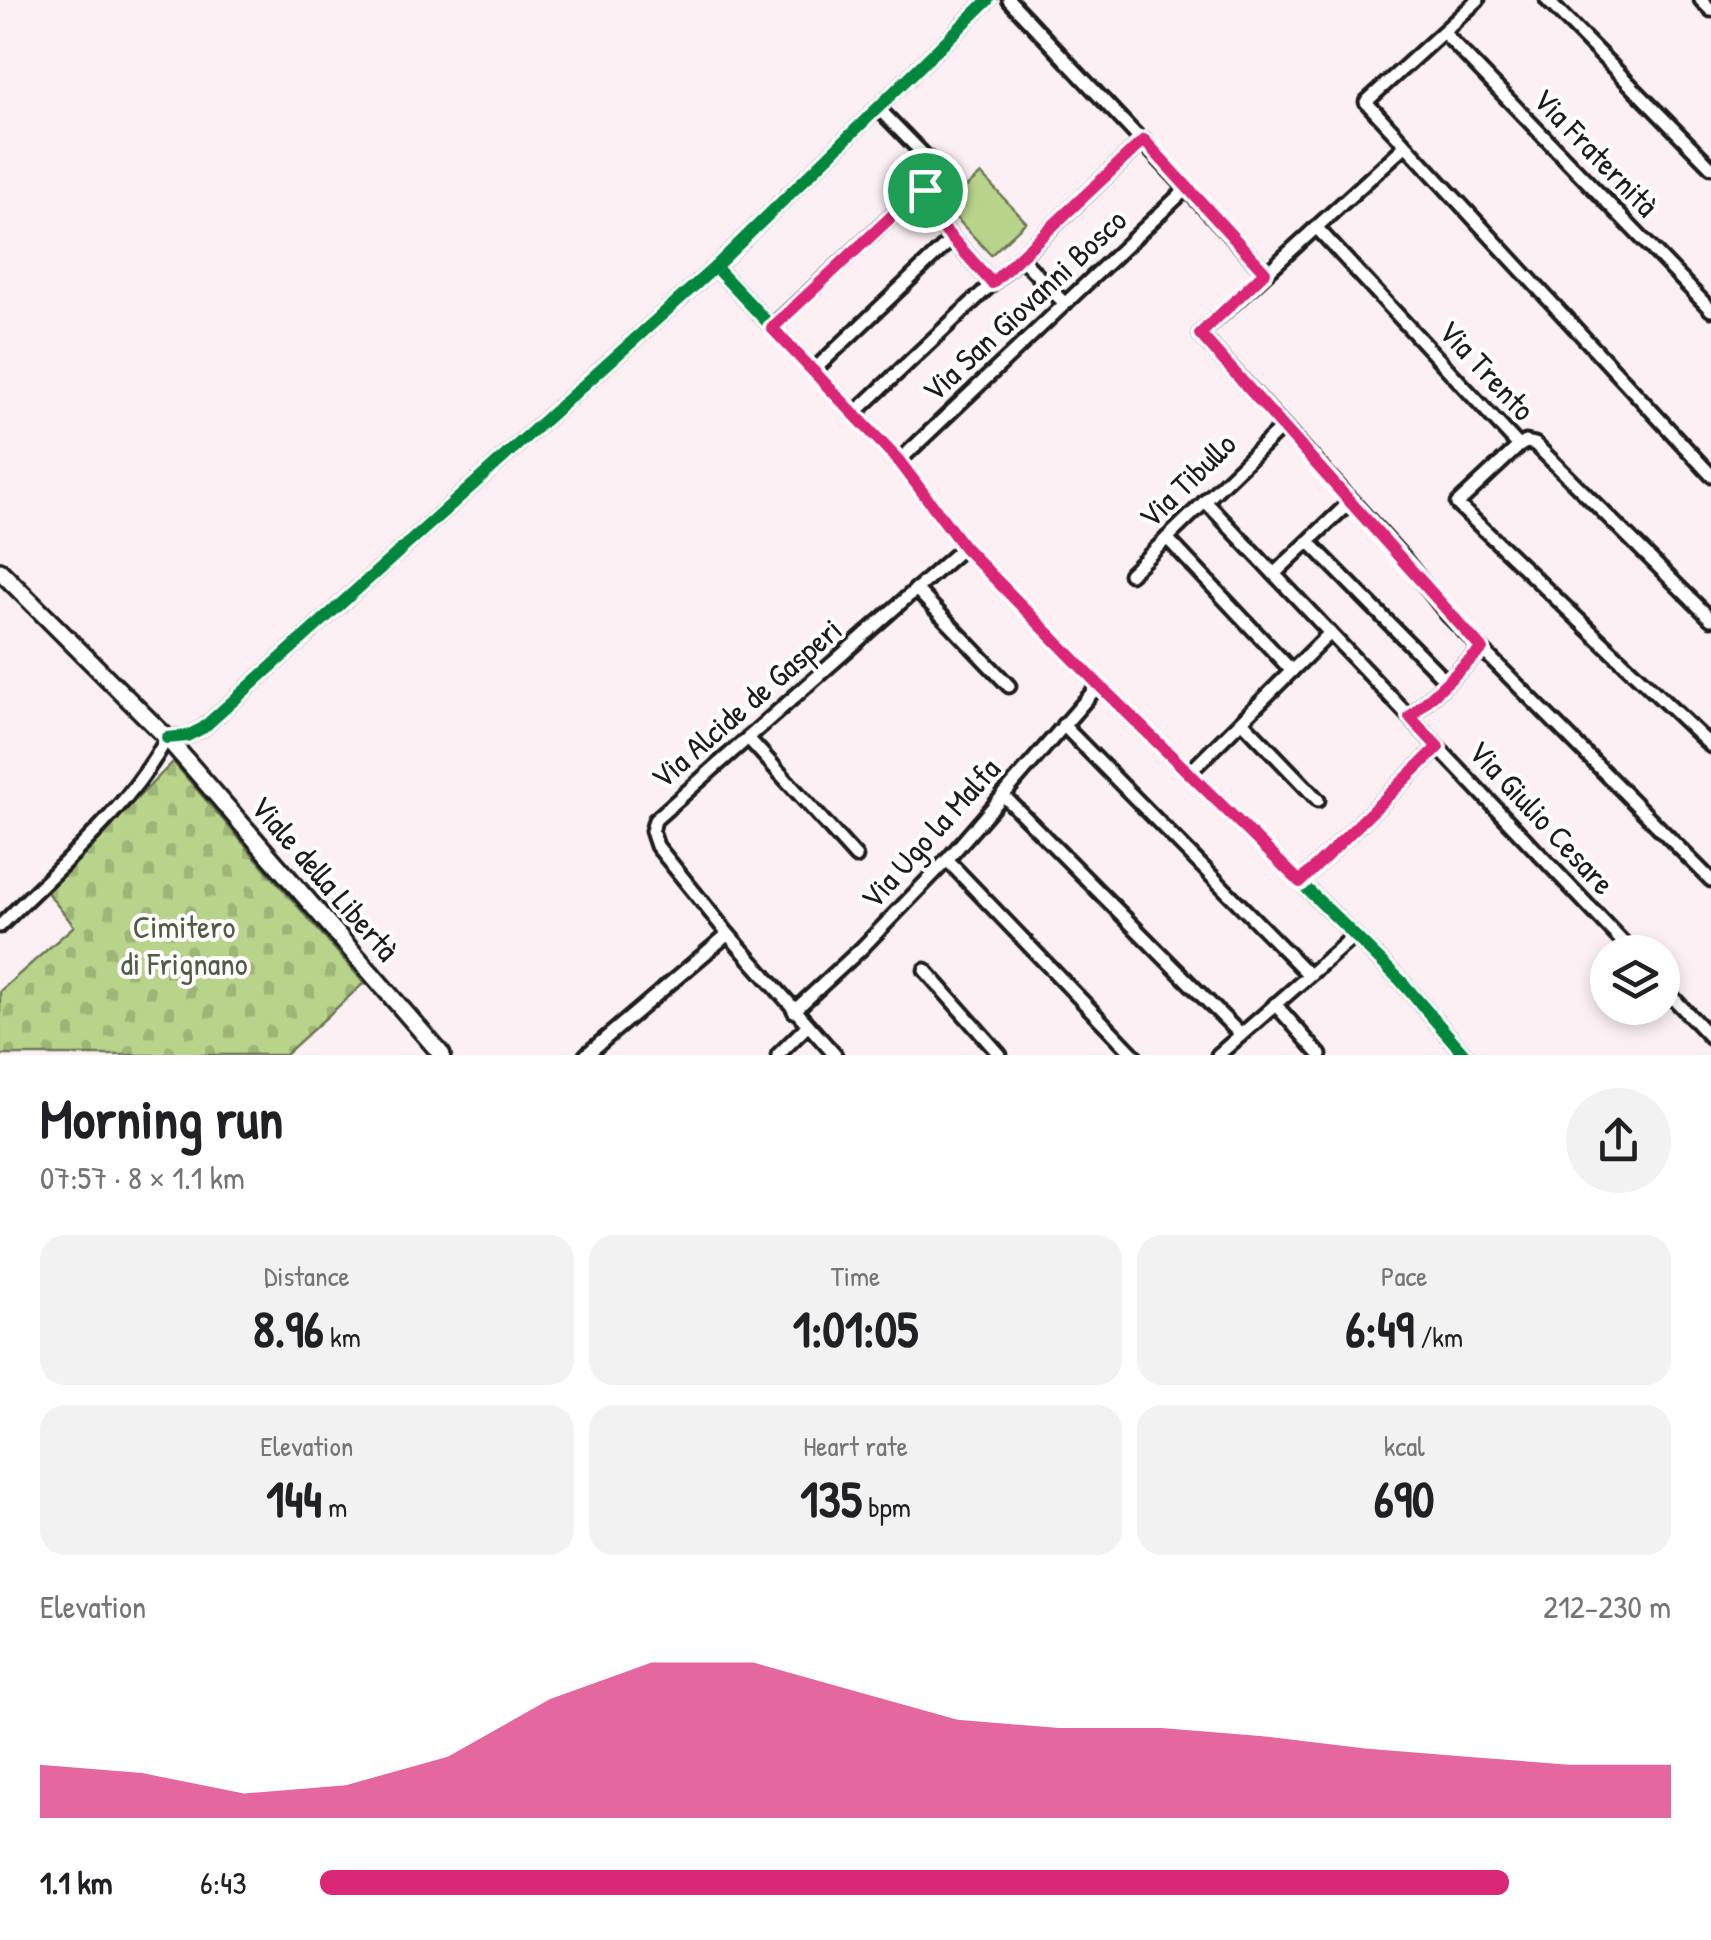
<!DOCTYPE html>
<meta charset="utf-8">
<style>
:root{--surface:#fff;--page:#f2f2f2;--text:#202124;--muted:#757577;--accent:#db2777}
body{margin:0;font-family:"Patrick Hand",sans-serif;background:var(--page);color:var(--text);height:100vh;display:flex;flex-direction:column;font-size:38px;white-space:nowrap}
*{box-sizing:border-box;margin:0}
p{font-size:32px;color:var(--muted)}
.icon{flex:none;width:55px;height:55px;fill:none;stroke:currentColor;stroke-width:2;stroke-linecap:round;stroke-linejoin:round}
.map{position:relative;height:1055px;overflow:hidden}
.drawer{display:flex;flex-direction:column;background:var(--surface);flex:1}
.drawer>*{flex:none}
.tools{position:absolute;left:1590px;top:935px;display:grid;gap:20px}
.tools a{display:grid;place-items:center;width:90px;height:90px;border-radius:50%;background:var(--surface);box-shadow:0 5px 15px #0003;font-size:50px}
.pin{position:absolute;display:grid;place-items:center;width:85px;height:85px;color:#fff;margin:-42px;border:5px solid #fff;border-radius:50%;box-shadow:0 2px 10px #0007}
.round{display:grid;place-items:center;flex:none;width:105px;height:105px;border-radius:52px;background:var(--page)}
.summary{display:flex;align-items:center;justify-content:space-between;height:170px;padding:0 40px}
h1{font-size:55px;font-weight:700;line-height:75px}
.stats{display:grid;grid-template-columns:repeat(3,1fr);gap:15px;height:170px;padding:10px 40px}
.stats div{display:grid;align-content:center;border-radius:25px;background:var(--page);text-align:center}
.stats b{font-size:50px;font-weight:700}
.stats small{font-size:28px;font-weight:400}
.stats p{font-size:28px}
.chart{height:280px;padding:20px 40px}
.chart p{display:flex;justify-content:space-between}
.chart svg{width:100%;height:180px;margin-top:10px;fill:var(--accent);opacity:.7}
ul{padding:0 40px;list-style:none;font-size:32px}
li{display:grid;grid-template-columns:160px 120px 1fr;align-items:center;height:75px}
li i{height:25px;border-radius:12px;background:var(--accent)}
.map>svg:first-child{display:block}
.green{fill:#b8d48b;stroke:#6a7854;stroke-width:2.5}
.cemetery{fill:url(#cemetery-stones);stroke:#6a7854;stroke-width:2.5}
.lines{fill:none;stroke-linecap:round;stroke-linejoin:round}
.street-casing{stroke:#1c1c1c;stroke-width:19}
.secondary-casing{stroke:#1c1c1c;stroke-width:22}
.street{stroke:#fff;stroke-width:11}
.secondary{stroke:#fff;stroke-width:15}
.cycleway-casing{stroke:#fff;stroke-width:19}
.cycleway{stroke:#00873e;stroke-width:12}
.route-casing{stroke:#fff;stroke-width:20}
.route{stroke:#db2777;stroke-width:12}
.labels{text-anchor:middle;dominant-baseline:central;stroke-width:8;stroke-linejoin:round;paint-order:stroke}
.street-label{font-size:32px;fill:#1c1c1c;stroke:#fff}
.park-label{font-size:32px;fill:#535c43;stroke:#fff}
</style>
<div class="map">
<svg width="1711" height="1055" viewBox="0 0 1711 1055">
<defs>
<pattern id="cemetery-stones" width="16" height="16" patternUnits="userSpaceOnUse" patternTransform="scale(2.5)"><rect width="16" height="16" fill="#b8d48b"/><path d="M2 7V4a2 2 0 0 1 4 0v3zM10 15v-3a2 2 0 0 1 4 0v3z" fill="#9eb577"/></pattern>
</defs>
<rect width="100%" height="100%" fill="#fcf0f5"/>
<filter id="ink" filterUnits="userSpaceOnUse"><feTurbulence type="fractalNoise" baseFrequency=".01" numOctaves="2"/><feDisplacementMap in="SourceGraphic" scale="20" xChannelSelector="R" yChannelSelector="G"/><feConvolveMatrix kernelMatrix="1 2 1 2 8 2 1 2 1" color-interpolation-filters="sRGB"/></filter>
<g filter="url(#ink)">
<path class="green" d="M 981,174 L 1026,222 L 991,255 L 945,206 Z"/>
<path class="cemetery" d="M 173,762 L 364,983 L 285,1055 L 0,1055 L 0,991 L 74,926 L 46,891 Z"/>
<g class="lines">
<defs>
<g id="street">
<path d="M 1009,0 L 1265,272"/>
<path d="M 1478,0 L 1366,102 L 1711,475"/>
<path d="M 1547,0 L 1711,167"/>
<path d="M 1701,0 L 1711,10"/>
<path d="M 1443,32 L 1711,310"/>
<path d="M 878,108 L 930,161 L 935,176"/>
<path d="M 1405,146 L 1200,334 L 1405,560 L 1447,614 L 1711,880"/>
<path d="M 929,183 L 922,205 L 992,283"/>
<path d="M 1316,227 L 1519,446 L 1526,442 L 1535,444 L 1711,619"/>
<path d="M 1020,257 L 1065,304"/>
<path d="M 715,267 L 899,461 L 964,547 L 1099,685 L 1401,981 L 1465,1055"/>
<path d="M 772,327 L 935,176"/>
<path d="M 813,371 L 952,239"/>
<path d="M 854,414 L 1144,140"/>
<path d="M 1519,446 L 1457,504 L 1711,746"/>
<path d="M 899,461 L 1187,188"/>
<path d="M 1205,501 L 1632,952"/>
<path d="M 1167,538 L 1292,671"/>
<path d="M 1309,542 L 1447,682"/>
<path d="M 1130,574 L 1283,426"/>
<path d="M 1274,574 L 1351,501"/>
<path d="M 916,589 L 1009,686"/>
<path d="M 1410,717 L 1482,649"/>
<path d="M 1242,721 L 1318,800"/>
<path d="M 1063,725 L 1309,975"/>
<path d="M 748,738 L 856,857"/>
<path d="M 1189,773 L 1330,633"/>
<path d="M 1003,795 L 1241,1035"/>
<path d="M 947,860 L 1134,1055"/>
<path d="M 1300,882 L 1438,747"/>
<path d="M 0,926 C 58,867 127,811 167,738 L 187,736 L 203,728 L 715,267 L 988,0"/>
<path d="M 925,970 L 1000,1055"/>
<path d="M 1662,986 L 1711,1038"/>
<path d="M 1275,1004 L 1320,1055"/>
<path d="M 794,1011 L 861,949 L 947,860 L 1099,685"/>
<path d="M 586,1055 L 728,934"/>
<path d="M 778,1055 L 808,1025"/>
<path d="M 835,1055 L 728,934 L 657,846 L 652,831 L 655,820 L 964,547"/>
<path d="M 1218,1055 L 1354,936"/>
</g>
<path id="secondary" d="M 0,571 L 167,738 L 442,1055"/>
</defs>
<use href="#street" class="street-casing"/>
<use href="#secondary" class="secondary-casing"/>
<use href="#street" class="street"/>
<use href="#secondary" class="secondary"/>
<defs>
<g id="cycleway">
<path d="M 715,267 L 899,461 L 964,547 L 1099,685 L 1401,981 L 1465,1055"/>
<path d="M 167,738 L 187,736 L 203,728 L 715,267 L 988,0"/>
</g>
</defs>
<use href="#cycleway" class="cycleway-casing"/>
<use href="#cycleway" class="cycleway"/>
</g>
</g>
<g class="lines" filter="url(#ink)">
<defs>
<path id="route" d="M 1144,140 L 1265,272 L 1200,334 L 1482,649 L 1410,717 L 1438,747 L 1300,882 L 1099,685 L 964,547 L 899,461 L 772,328 L 935,176 L 925,190 L 922,205 L 992,283 Z"/>
</defs>
<use href="#route" class="route-casing"/>
<use href="#route" class="route"/>
</g>
<g class="labels">
<g class="street-label">
<text transform="translate(1596 152) rotate(46)">Via Fraternità</text>
<text transform="translate(1024 305) rotate(-43)">Via San Giovanni Bosco</text>
<text transform="translate(1487 370) rotate(47)">Via Trento</text>
<text transform="translate(1187 480) rotate(-44)">Via Tibullo</text>
<text transform="translate(746 703) rotate(-41)">Via Alcide de Gasperi</text>
<text transform="translate(1542 817) rotate(47)">Via Giulio Cesare</text>
<text transform="translate(930 833) rotate(-48)">Via Ugo la Malfa</text>
<text transform="translate(325 878) rotate(49)">Viale della Libertà</text>
</g>
<g class="park-label">
<text x="184" y="926">Cimitero<tspan x="184" dy="37">di Frignano</tspan></text>
</g>
</g>
</svg>
<div class="tools">
<a><svg class="icon" aria-label="layers" viewBox="0 0 24 24"><path d="M12 4l9 5-9 5-9-5zM3 14l9 5 9-5"/></svg></a>
</div>
<div class="pin" style="left:925px;top:190px;background:#1e9e55"><svg class="icon" aria-label="arrive" viewBox="0 0 24 24"><path d="M6 21V4h12l-3 4 3 4H6"/></svg></div>
</div>
<section class="drawer">
<div class="summary"><div><h1>Morning run</h1><p>07:57 · 8 × 1.1 km</p></div><a class="round"><svg class="icon" aria-label="share" viewBox="0 0 24 24"><path d="M12 15V3M7 8l5-5 5 5M5 13v7h14v-7"/></svg></a></div>
<div class="stats">
<div><p>Distance</p><b>8.96<small> km</small></b></div>
<div><p>Time</p><b>1:01:05</b></div>
<div><p>Pace</p><b>6:49<small> /km</small></b></div>
</div>
<div class="stats">
<div><p>Elevation</p><b>144<small> m</small></b></div>
<div><p>Heart rate</p><b>135<small> bpm</small></b></div>
<div><p>kcal</p><b>690</b></div>
</div>
<div class="chart"><p><span>Elevation</span>212–230 m</p>
<svg viewBox="0 0 160 44" preserveAspectRatio="none"><path d="M0 44V31L10 33L20 38L30 36L40 29L50 15L60 6L70 6L80 13L90 20L100 22L110 22L120 24L130 27L140 29L150 31L160 31V44z"/></svg>
</div>
<ul>
<li><b>1.1 km</b>6:43<i style="width:88%"></i></li>
</ul>
</section>
